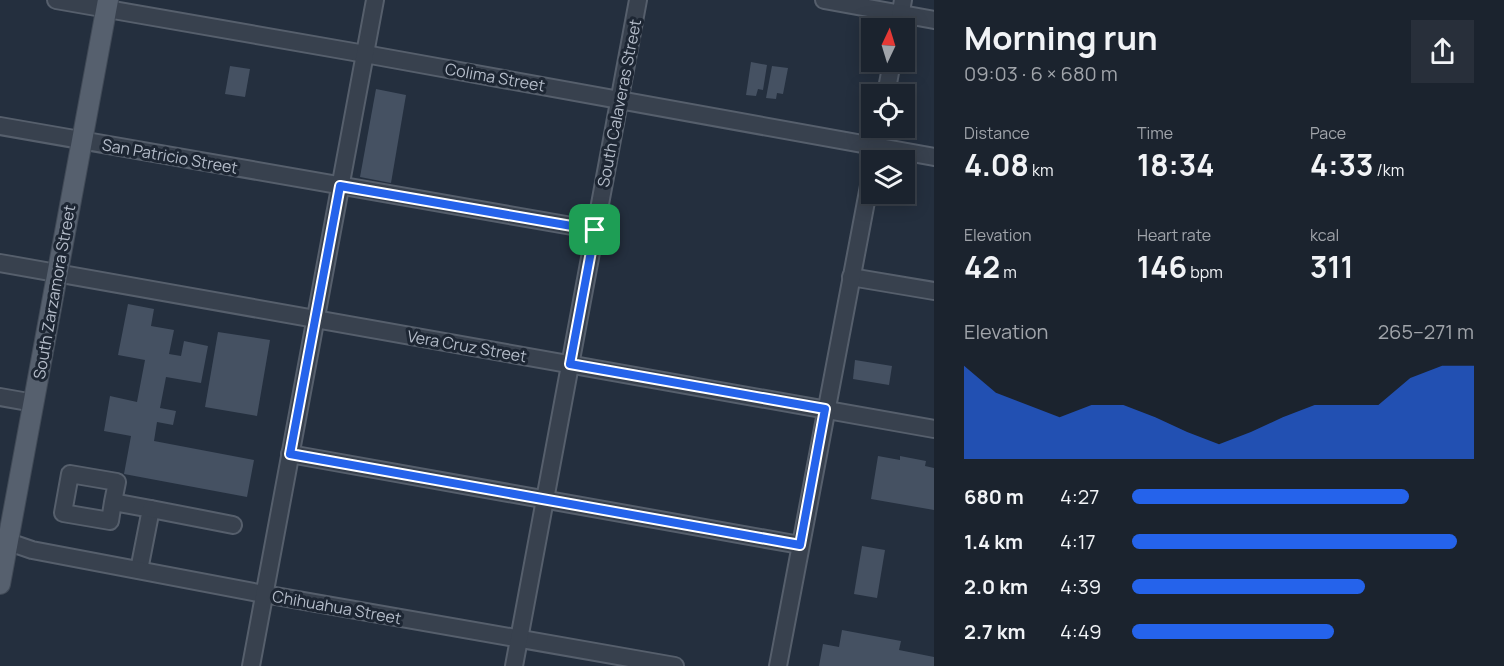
<!DOCTYPE html>
<meta charset="utf-8">
<style>
:root{--surface:#1b232e;--page:#282f3a;--text:#f1f3f6;--muted:#a0a4aa;--line:#39404a;--accent:#2563eb}
body{margin:0;font-family:Manrope,sans-serif;background:var(--page);color:var(--text);height:100vh;display:flex;flex-direction:column;font-size:22px;white-space:nowrap}
*{box-sizing:border-box;margin:0}
p{font-size:20px;color:var(--muted)}
.icon{flex:none;width:33px;height:33px;fill:none;stroke:currentColor;stroke-width:2;stroke-linecap:round;stroke-linejoin:round}
.map{position:relative;flex:1;overflow:hidden}
.details{display:flex;flex-direction:column;background:var(--surface);width:570px}
.details>*{flex:none}
.needle{width:39px;rotate:4deg}
.controls{position:absolute;left:861px;top:18px;display:grid;gap:12px}
.controls a{display:grid;place-items:center;width:54px;height:54px;border-radius:0px;background:var(--surface);box-shadow:0 3px 15px #0003,0 0 0 2px var(--line);font-size:30px}
.pin{position:absolute;display:grid;place-items:center;width:51px;height:51px;color:#fff;margin:-26px;border-radius:12px;box-shadow:0 3px 9px #0006}
.round{display:grid;place-items:center;flex:none;width:63px;height:63px;border-radius:0px;background:var(--page)}
.head{display:flex;align-items:center;justify-content:space-between;height:102px;padding:0 30px}
h1{font-size:33px;font-weight:700;line-height:45px}
.figures{display:grid;grid-template-columns:repeat(3,1fr);gap:9px;height:102px;padding:6px 30px}
.figures div{display:grid;align-content:center}
.figures b{font-size:30px;font-weight:700}
.figures small{font-size:16px;font-weight:400}
.figures p{font-size:16px}
.chart{height:168px;padding:12px 30px}
.chart p{display:flex;justify-content:space-between}
.chart svg{width:100%;height:108px;margin-top:6px;fill:var(--accent);opacity:.7}
ul{padding:0 30px;list-style:none;font-size:20px}
li{display:grid;grid-template-columns:96px 72px 1fr;align-items:center;height:45px}
li i{height:15px;border-radius:8px;background:var(--accent)}
main{display:flex;flex:1;min-height:0}
.map>svg:first-child{display:block}
.building{fill:#455162}
.lines{fill:none;stroke-linecap:round;stroke-linejoin:round}
.minor-casing{stroke:#565f6c;stroke-width:20}
.major-casing{stroke:#414a57;stroke-width:22}
.minor{stroke:#38414e;stroke-width:16}
.major{stroke:#56606e;stroke-width:20}
.route-casing{stroke:#fff;stroke-width:12}
.route{stroke:#2563eb;stroke-width:8}
.labels{text-anchor:middle;dominant-baseline:central;stroke-width:6;stroke-linejoin:round;paint-order:stroke}
.street-label{font-size:16px;fill:#b4bcc9;stroke:#1d2633}
</style>
<main>
<div class="map">
<svg width="934" height="666" viewBox="0 0 934 666">
<rect width="100%" height="100%" fill="#242f3e"/>
<g class="building">
<path d="M 751,62 L 767,65 L 763,90 L 758,89 L 756,96 L 746,95 Z"/>
<path d="M 230,66 L 250,69 L 245,97 L 225,94 Z"/>
<path d="M 772,66 L 788,68 L 783,94 L 777,93 L 776,99 L 766,98 Z"/>
<path d="M 376,89 L 406,95 L 391,183 L 360,177 Z"/>
<path d="M 128,304 L 154,309 L 151,326 L 174,330 L 169,354 L 181,356 L 184,341 L 208,346 L 201,383 L 166,377 L 160,408 L 176,411 L 173,425 L 157,422 L 154,441 L 254,460 L 247,497 L 124,474 L 131,436 L 104,431 L 110,396 L 137,402 L 145,360 L 118,355 Z"/>
<path d="M 218,332 L 270,340 L 257,416 L 205,407 Z"/>
<path d="M 855,360 L 892,366 L 889,385 L 853,379 Z"/>
<path d="M 878,456 L 900,460 L 900,456 L 926,461 L 925,466 L 934,468 L 934,510 L 871,499 Z"/>
<path d="M 862,546 L 885,550 L 877,598 L 854,594 Z"/>
<path d="M 842,630 L 901,641 L 899,650 L 934,657 L 934,666 L 819,666 L 823,644 L 839,647 Z"/>
</g>
<g class="lines">
<defs>
<g id="minor">
<path d="M 56,0 L 365,54 L 934,157"/>
<path d="M 824,0 L 934,20"/>
<path d="M 898,28 L 903,0"/>
<path d="M 886,94 L 892,62"/>
<path d="M 0,126 L 595,230"/>
<path d="M 874,156 L 879,128"/>
<path d="M 0,263 L 934,429"/>
<path d="M 851,277 L 934,291"/>
<path d="M 0,397 L 34,403"/>
<path d="M 290,454 L 800,545"/>
<path d="M 113,502 L 117,482 L 70,474 L 63,513 L 110,521 L 113,502 L 151,509 L 139,570"/>
<path d="M 151,509 L 233,525"/>
<path d="M 0,539 L 32,550 L 264,594 L 675,666"/>
<path d="M 251,666 L 375,0"/>
<path d="M 514,666 L 638,0"/>
<path d="M 778,666 L 872,170"/>
</g>
<path id="major" d="M 0,584 L 108,0"/>
</defs>
<use href="#minor" class="minor-casing"/>
<use href="#major" class="major-casing"/>
<use href="#minor" class="minor"/>
<use href="#major" class="major"/>
</g>
<g class="lines">
<defs>
<path id="route" d="M 340,186 L 595,230 L 570,364 L 825,409 L 800,545 L 290,454 Z"/>
</defs>
<use href="#route" class="route-casing"/>
<use href="#route" class="route"/>
</g>
<g class="labels">
<g class="street-label">
<text transform="translate(495 77) rotate(10)">Colima Street</text>
<text transform="translate(619 103) rotate(-79)">South Calaveras Street</text>
<text transform="translate(170 156) rotate(10)">San Patricio Street</text>
<text transform="translate(54 292) rotate(-80)">South Zarzamora Street</text>
<text transform="translate(467 346) rotate(10)">Vera Cruz Street</text>
<text transform="translate(337 607) rotate(10)">Chihuahua Street</text>
</g>
</g>
</svg>
<div class="controls">
<a><svg class="needle" viewBox="-14 -14 28 28"><path d="M0-13l5 13h-10z" fill="#e53935"/><path d="M0 13l5-13h-10z" fill="#a0a4aa"/></svg></a>
<a><svg class="icon" aria-label="locate" viewBox="0 0 24 24"><circle cx="12" cy="12" r="6"/><path d="M12 2v4M12 18v4M2 12h4M18 12h4"/></svg></a>
<a><svg class="icon" aria-label="layers" viewBox="0 0 24 24"><path d="M12 4l9 5-9 5-9-5zM3 14l9 5 9-5"/></svg></a>
</div>
<div class="pin" style="left:595px;top:230px;background:#1e9e55"><svg class="icon" aria-label="arrive" viewBox="0 0 24 24"><path d="M6 21V4h12l-3 4 3 4H6"/></svg></div>
</div>
<section class="details">
<div class="head"><div><h1>Morning run</h1><p>09:03 · 6 × 680 m</p></div><a class="round"><svg class="icon" aria-label="share" viewBox="0 0 24 24"><path d="M12 15V3M7 8l5-5 5 5M5 13v7h14v-7"/></svg></a></div>
<div class="figures">
<div><p>Distance</p><b>4.08<small> km</small></b></div>
<div><p>Time</p><b>18:34</b></div>
<div><p>Pace</p><b>4:33<small> /km</small></b></div>
</div>
<div class="figures">
<div><p>Elevation</p><b>42<small> m</small></b></div>
<div><p>Heart rate</p><b>146<small> bpm</small></b></div>
<div><p>kcal</p><b>311</b></div>
</div>
<div class="chart"><p><span>Elevation</span>265–271 m</p>
<svg viewBox="0 0 160 44" preserveAspectRatio="none"><path d="M0 44V6L10 17L20 22L30 27L40 22L50 22L60 27L70 33L80 38L90 33L100 27L110 22L120 22L130 22L140 11L150 6L160 6V44z"/></svg>
</div>
<ul>
<li><b>680 m</b>4:27<i style="width:81%"></i></li>
<li><b>1.4 km</b>4:17<i style="width:95%"></i></li>
<li><b>2.0 km</b>4:39<i style="width:68%"></i></li>
<li><b>2.7 km</b>4:49<i style="width:59%"></i></li>
</ul>
</section>
</main>
